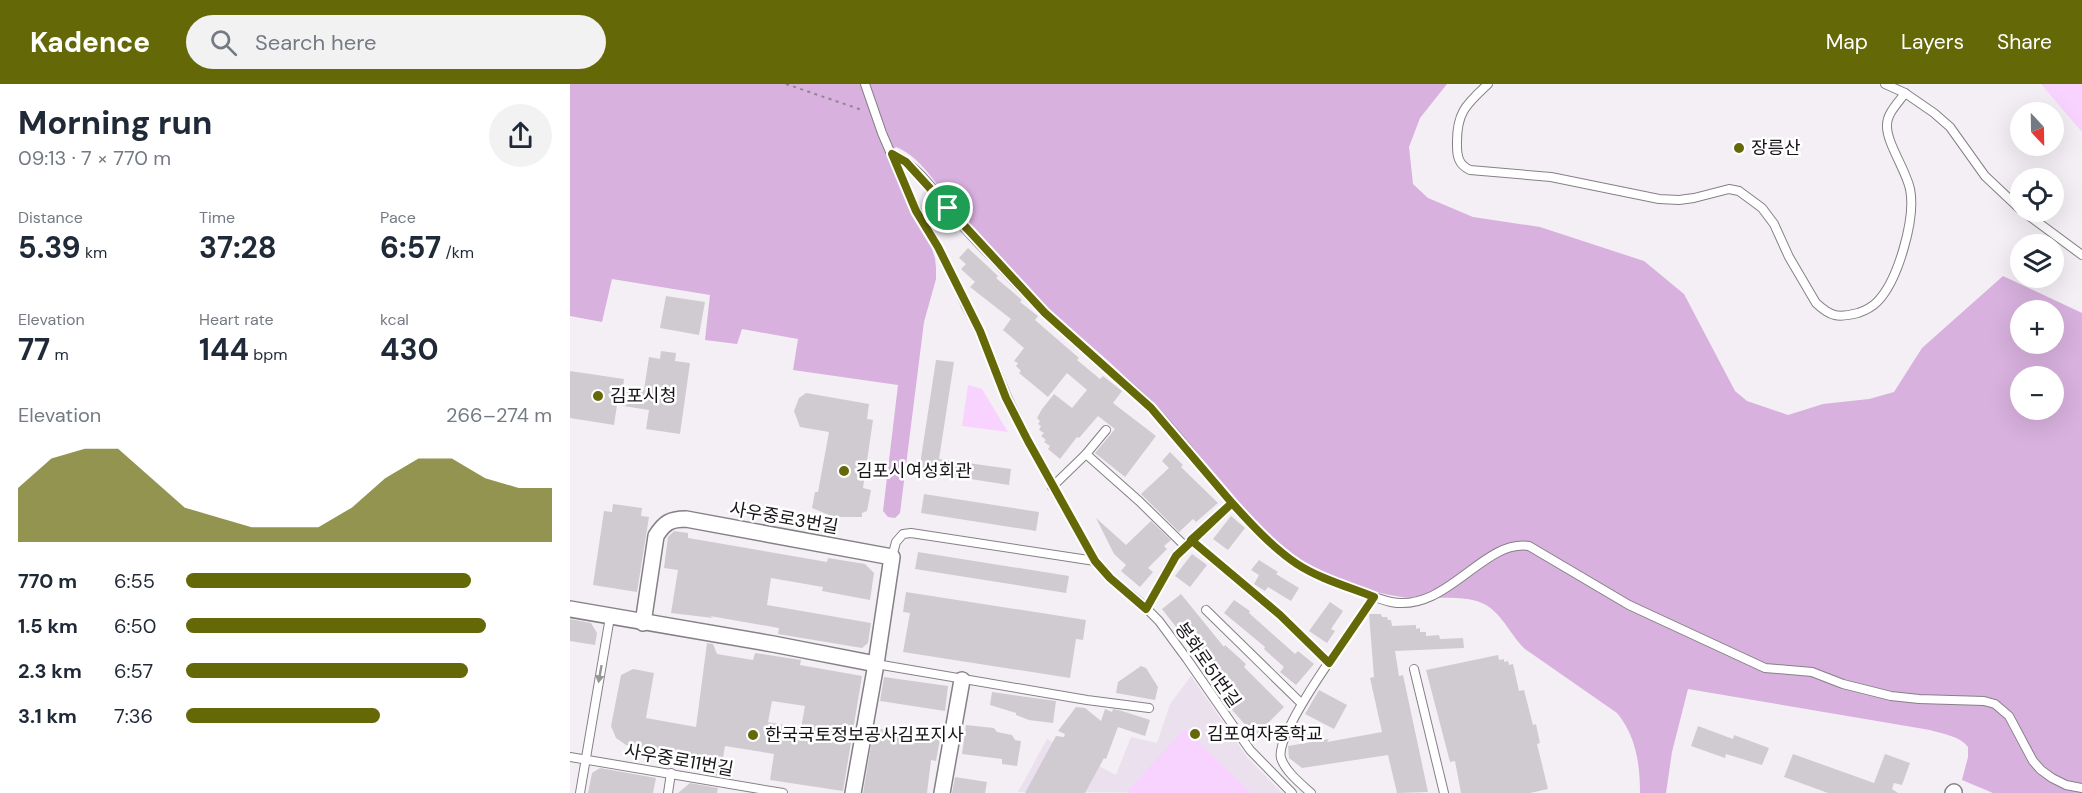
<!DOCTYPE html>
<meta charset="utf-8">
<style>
:root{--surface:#fff;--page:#f2f2f3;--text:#1f2937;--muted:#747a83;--accent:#646806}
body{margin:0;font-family:"DM Sans","Noto Sans KR",sans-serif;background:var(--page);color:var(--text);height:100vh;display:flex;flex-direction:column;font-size:22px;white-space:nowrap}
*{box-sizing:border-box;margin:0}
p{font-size:20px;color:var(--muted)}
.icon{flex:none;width:33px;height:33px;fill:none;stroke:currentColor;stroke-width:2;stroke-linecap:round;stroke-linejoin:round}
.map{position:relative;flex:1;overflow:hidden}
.panel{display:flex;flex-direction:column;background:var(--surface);width:570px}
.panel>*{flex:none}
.needle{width:39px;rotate:158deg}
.buttons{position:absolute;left:1440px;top:18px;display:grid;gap:12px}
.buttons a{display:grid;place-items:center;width:54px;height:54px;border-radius:50%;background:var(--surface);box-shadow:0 6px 24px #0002;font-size:30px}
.pin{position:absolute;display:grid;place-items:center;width:51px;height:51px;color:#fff;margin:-26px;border:3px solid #fff;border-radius:50%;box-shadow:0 2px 6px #0007}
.round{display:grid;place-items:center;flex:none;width:63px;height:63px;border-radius:32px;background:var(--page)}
.head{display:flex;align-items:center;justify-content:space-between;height:102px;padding:0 18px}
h1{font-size:33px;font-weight:700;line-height:45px}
.figures{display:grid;grid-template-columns:repeat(3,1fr);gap:9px;height:102px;padding:6px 18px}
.figures div{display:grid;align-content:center}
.figures b{font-size:30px;font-weight:700}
.figures small{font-size:16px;font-weight:400}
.figures p{font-size:16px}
.chart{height:168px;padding:12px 18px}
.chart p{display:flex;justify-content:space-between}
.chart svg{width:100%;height:108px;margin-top:6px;fill:var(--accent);opacity:.7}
ul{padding:0 18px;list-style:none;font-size:20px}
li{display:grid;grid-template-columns:96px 72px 1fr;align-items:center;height:45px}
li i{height:15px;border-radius:8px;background:var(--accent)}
header{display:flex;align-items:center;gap:36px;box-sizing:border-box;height:84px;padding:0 30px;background:var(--accent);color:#fff}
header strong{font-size:28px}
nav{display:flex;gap:33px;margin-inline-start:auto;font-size:21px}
.search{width:420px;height:54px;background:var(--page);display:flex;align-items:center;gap:15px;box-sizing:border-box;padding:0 21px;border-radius:33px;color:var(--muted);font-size:22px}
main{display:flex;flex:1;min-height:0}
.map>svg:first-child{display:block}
.built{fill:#ebe0ed}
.green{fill:#f9d3ff}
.forest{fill:#d8b1de;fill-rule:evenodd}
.building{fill:#d0cbd1;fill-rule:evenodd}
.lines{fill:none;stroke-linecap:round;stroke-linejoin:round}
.service-casing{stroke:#858086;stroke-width:10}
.minor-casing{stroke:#858086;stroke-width:18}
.path{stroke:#8c888c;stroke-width:2;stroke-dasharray:3 4.5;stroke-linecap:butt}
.service{stroke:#fff;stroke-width:8}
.minor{stroke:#fff;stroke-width:15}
.oneway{fill:#979697}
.route-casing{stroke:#fff;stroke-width:12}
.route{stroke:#646806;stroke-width:8}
.poi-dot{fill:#646806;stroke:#fff;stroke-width:2}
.labels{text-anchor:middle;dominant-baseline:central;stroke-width:5;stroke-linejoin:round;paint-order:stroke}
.poi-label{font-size:18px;fill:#171517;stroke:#fff;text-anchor:start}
.street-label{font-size:18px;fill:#171517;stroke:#fff}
</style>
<header>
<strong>Kadence</strong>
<div class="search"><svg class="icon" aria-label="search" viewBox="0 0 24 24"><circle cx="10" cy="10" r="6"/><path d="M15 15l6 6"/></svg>Search here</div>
<nav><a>Map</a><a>Layers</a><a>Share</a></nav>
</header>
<main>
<section class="panel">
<div class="head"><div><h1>Morning run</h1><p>09:13 · 7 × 770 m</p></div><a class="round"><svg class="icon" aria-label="share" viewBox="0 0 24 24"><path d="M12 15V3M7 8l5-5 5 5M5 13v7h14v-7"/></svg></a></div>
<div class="figures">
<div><p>Distance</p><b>5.39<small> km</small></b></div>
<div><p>Time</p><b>37:28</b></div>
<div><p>Pace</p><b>6:57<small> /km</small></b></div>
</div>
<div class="figures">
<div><p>Elevation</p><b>77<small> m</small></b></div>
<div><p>Heart rate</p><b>144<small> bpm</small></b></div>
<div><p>kcal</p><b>430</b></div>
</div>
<div class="chart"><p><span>Elevation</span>266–274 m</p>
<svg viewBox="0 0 160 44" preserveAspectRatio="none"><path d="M0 44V22L10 10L20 6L30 6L40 18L50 30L60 34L70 38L80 38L90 38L100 30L110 18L120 10L130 10L140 18L150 22L160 22V44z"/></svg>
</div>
<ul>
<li><b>770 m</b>6:55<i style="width:78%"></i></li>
<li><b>1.5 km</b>6:50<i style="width:82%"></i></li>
<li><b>2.3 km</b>6:57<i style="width:77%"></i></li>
<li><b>3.1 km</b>7:36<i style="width:53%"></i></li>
</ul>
</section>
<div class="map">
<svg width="1512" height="709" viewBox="0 0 1512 709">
<rect width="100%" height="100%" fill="#f4eff5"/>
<path class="built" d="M 621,592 L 677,673 L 712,709 L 448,708 L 477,655 L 546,691 L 561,653 L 587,659 L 600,620 Z"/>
<g class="green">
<path d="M 1471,0 L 1512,0 L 1512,48 Z"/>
<path d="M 398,301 L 412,305 L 438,348 L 392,342 Z"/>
<path d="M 615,645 L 681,709 L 560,709 L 557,707 Z"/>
</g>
<path class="forest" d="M 0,0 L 877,0 L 850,34 L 839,63 L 843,100 L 858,114 L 903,133 L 970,143 L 1074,177 L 1114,210 L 1165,307 L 1177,317 L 1218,331 L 1253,320 L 1299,315 L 1324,308 L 1352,264 L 1433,192 L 1512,229 L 1512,709 L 1423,709 L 1392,696 L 1398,673 L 1398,663 C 1390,652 1373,650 1360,646 L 1118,605 L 1102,668 L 1096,709 L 1070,709 C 1070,680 1066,652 1047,629 L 955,565 C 941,552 933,531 916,521 C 898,510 862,515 841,514 C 803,511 740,489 712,463 C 696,447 678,432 664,415 C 637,384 612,352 585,322 C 538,272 482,233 436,183 C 420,166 404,150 390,133 C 372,110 354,74 326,63 L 321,67 L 358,153 L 365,174 L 366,184 L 366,195 L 354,238 L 330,429 L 325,434 L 318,433 L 313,427 L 328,301 L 223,286 L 228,255 L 172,245 L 167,260 L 135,256 L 140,211 L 42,195 L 32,238 L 0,232 ZM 1450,226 L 1484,226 L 1484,260 L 1450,260 ZM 1450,292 L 1484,292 L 1484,326 L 1450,326 Z"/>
<g class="building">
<path d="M 398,164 L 428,192 L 426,194 L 452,216 L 450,218 L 468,232 L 465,236 L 509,274 L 507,276 L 530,295 L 533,292 L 552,307 L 543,319 L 586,352 L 555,393 L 525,369 L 545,345 L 528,332 L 509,354 L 507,353 L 490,375 L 478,365 L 480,362 L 474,358 L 476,356 L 471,352 L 474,349 L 469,346 L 471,342 L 468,340 L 470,337 L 467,334 L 472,325 L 484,310 L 502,324 L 517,306 L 497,289 L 478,313 L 449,289 L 451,287 L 446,282 L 448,279 L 444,277 L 454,264 L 433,246 L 441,235 L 400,203 L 405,198 L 391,185 L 396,180 L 389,174 Z"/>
<path d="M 96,212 L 135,218 L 129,251 L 90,244 Z"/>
<path d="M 91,267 L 106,269 L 105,277 L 120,279 L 110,350 L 76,345 L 79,326 L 47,321 L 44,341 L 0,334 L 0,287 L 54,295 L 53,305 L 74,306 L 79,273 L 90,275 Z"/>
<path d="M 366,276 L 384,278 L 369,375 L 441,385 L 439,401 L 349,387 Z"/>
<path d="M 236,309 L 299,320 L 297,335 L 303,336 L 293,404 L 301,406 L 297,427 L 292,429 L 292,433 L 264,433 L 242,424 L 245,408 L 248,408 L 259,348 L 230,343 L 224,327 L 229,314 Z"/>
<path d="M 600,368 L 613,381 L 611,383 L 648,419 L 626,438 L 623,435 L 609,448 L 571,410 L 599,384 L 592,377 Z"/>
<path d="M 354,410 L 469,428 L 466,447 L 351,429 Z"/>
<path d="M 43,420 L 72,424 L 71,432 L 79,433 L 67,508 L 23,501 L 34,427 L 42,428 Z"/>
<path d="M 661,432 L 675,444 L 658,466 L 643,455 Z"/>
<path d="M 526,434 L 556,461 L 581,437 L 601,456 L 594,462 L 597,465 L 578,484 L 583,488 L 570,503 L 551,487 L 556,481 L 544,470 Z"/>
<path d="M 104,447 L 118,449 L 118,454 L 257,478 L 258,474 L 295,480 L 304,489 L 300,516 L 252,507 L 253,503 L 201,494 L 197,521 L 301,539 L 298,559 L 292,564 L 208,550 L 209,544 L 140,532 L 143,534 L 101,529 L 108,486 L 94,484 L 98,453 Z"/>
<path d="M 348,468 L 499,492 L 496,509 L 345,485 Z"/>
<path d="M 622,470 L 637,481 L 620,503 L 605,492 Z"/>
<path d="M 689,476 L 708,488 L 706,490 L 729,504 L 721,517 L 698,503 L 695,507 L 684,500 L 689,491 L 681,486 Z"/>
<path d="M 336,508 L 516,536 L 513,556 L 506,555 L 500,594 L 333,568 L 340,529 L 333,528 Z"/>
<path d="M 611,510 L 654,563 L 655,561 L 676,580 L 674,583 L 714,623 L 695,642 L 698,645 L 688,655 L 654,617 L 657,613 L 641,598 L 645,594 L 634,585 L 635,583 L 618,563 L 620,561 L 592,525 Z"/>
<path d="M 664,516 L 680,527 L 679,529 L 725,570 L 728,567 L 744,580 L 726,601 L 710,588 L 714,583 L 694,565 L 695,563 L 654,529 Z"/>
<path d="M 760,518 L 773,527 L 761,545 L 765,547 L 757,559 L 739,547 Z"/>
<path d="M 799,530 L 811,530 L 812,533 L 817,533 L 818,536 L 821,536 L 822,542 L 846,541 L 846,545 L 850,544 L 850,548 L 856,548 L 856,552 L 869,551 L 870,555 L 893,554 L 894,564 L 825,567 L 829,592 L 833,591 L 858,708 L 827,709 L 818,671 L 732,684 L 719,674 L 718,662 L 759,655 L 757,658 L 812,648 L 800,594 L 804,593 Z"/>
<path d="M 0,535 L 21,539 L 27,549 L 25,561 L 0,557 Z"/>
<path d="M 137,559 L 143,560 L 147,570 L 183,576 L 185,569 L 231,576 L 230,581 L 292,592 L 273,707 L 200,696 L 204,670 L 155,662 L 150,692 L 133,689 L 138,685 L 119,682 L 120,672 L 56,661 L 46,654 L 41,642 L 51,591 L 63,585 L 84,589 L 76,634 L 126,643 ZM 202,617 L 235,622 L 231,644 L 198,638 Z"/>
<path d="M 928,571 L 929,576 L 934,575 L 934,578 L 938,577 L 939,581 L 943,580 L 949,607 L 954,606 L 963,641 L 966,640 L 970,659 L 967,660 L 978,705 L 960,709 L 891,709 L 885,677 L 880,678 L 856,586 Z"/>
<path d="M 571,582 L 576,584 L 588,603 L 585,616 L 546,609 L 548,598 Z"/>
<path d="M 314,593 L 378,602 L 375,627 L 310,617 Z"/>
<path d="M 749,606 L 777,621 L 764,645 L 735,630 Z"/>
<path d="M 422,608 L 486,617 L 483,639 L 459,636 L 446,631 L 446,629 L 420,621 Z"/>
<path d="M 506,623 L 515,624 L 531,637 L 535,625 L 542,628 L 543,625 L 552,627 L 580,636 L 575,652 L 548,643 L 536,675 L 534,674 L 515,709 L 455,709 L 486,652 L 494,653 L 495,650 L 488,647 Z"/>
<path d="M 396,641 L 424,644 L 427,648 L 442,651 L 445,656 L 451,657 L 447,682 L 432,680 L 432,675 L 392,670 Z"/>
<path d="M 1128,642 L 1163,655 L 1164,651 L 1199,664 L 1192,681 L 1156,670 L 1155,674 L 1121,662 Z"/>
<path d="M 304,644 L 370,655 L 366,677 L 361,676 L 357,709 L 293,709 Z"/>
<path d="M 1223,670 L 1304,699 L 1315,670 L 1340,679 L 1332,701 L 1324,699 L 1322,705 L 1328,709 L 1258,709 L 1214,693 Z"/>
<path d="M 30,684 L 86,694 L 83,709 L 18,709 L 22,689 Z"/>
<path d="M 385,693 L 417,698 L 415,709 L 382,709 Z"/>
<path d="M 120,699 L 148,704 L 147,709 L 108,709 Z"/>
</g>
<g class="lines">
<defs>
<g id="service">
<path d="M 295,0 L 312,49 L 339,112 L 383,192 L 396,222 L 410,247 L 437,313 L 458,357 L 525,477 L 540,494 L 572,520 L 589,537 L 617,575 L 680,666 L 722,709"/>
<path d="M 918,0 C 895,21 886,30 887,62 C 887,73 889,81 900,86 L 981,93 L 1089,115 L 1109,116 L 1124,114 L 1159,105 L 1169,107 L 1192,124 L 1204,140 L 1219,173 L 1246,219 C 1261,233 1268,234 1288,229 C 1294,227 1302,223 1307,218 C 1328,197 1346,134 1340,105 C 1336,86 1316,58 1317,41 C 1317,29 1329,18 1335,9"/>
<path d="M 1315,0 L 1335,9 L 1364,29 L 1380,43 L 1415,92 L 1450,125"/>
<path d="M 323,70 C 349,82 368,112 386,134 C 397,148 410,161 423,174 C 447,201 472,227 499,251 C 526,276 555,297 581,323 C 630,373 667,438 725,479 C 741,490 760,496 779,503 C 793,508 807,515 821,518 C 877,529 913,455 959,462 L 1059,521 L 1195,584 L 1242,588 L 1273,600 L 1321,612 L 1349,615 L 1414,617 L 1425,620 L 1439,632 L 1463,677 L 1471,686 L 1482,694 L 1496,701 L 1512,704"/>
<path d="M 1454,128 L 1512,171"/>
<path d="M 516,370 L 569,417 L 615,462"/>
<path d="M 482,403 L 516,370 L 536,346"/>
<path d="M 322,473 L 326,458 L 333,450 L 341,449 L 525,477"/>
<path d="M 576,525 L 601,479 L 621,456 L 710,531 L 760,579"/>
<path d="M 636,526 L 731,619"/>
<path d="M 306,580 L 517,616 L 579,624"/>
<path d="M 844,585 L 874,709"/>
<path d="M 0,673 L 213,709"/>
<path d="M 10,709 L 40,533"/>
<path d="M 98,709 L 101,689"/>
<path d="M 741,709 C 731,700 715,687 711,674 C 704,648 787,539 804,513"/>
</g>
<g id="minor">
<path d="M 0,525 L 203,560 L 306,580"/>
<path d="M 73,539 L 86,452 C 94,439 100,435 116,435 L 322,473 L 306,580 L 283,709"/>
<path d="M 372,709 L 392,596"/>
<path d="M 1383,709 L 1384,708"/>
</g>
</defs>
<use href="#service" class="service-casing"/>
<use href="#minor" class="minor-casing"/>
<g class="path">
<path d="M 216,0 L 292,26"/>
<path d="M 630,448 L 655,426"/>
</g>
<use href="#service" class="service"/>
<use href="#minor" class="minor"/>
</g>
<defs><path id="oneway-solid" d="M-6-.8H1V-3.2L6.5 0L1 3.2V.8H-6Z" transform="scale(1.5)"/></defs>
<use class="oneway" href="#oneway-solid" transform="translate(30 590) rotate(100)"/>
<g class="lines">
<defs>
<path id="route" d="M 378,124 L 336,78 L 322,70 L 346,127 L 368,163 L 410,247 L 436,314 L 458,357 L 525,477 L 540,494 L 576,525 L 606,472 L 662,419 C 681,440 703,464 727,480 C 750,495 779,503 804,513 L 759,579 L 710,531 L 621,456 L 662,419 L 581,324 L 475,229 L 378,124"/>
</defs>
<use href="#route" class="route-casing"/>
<use href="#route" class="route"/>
</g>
<g class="poi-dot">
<circle cx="1169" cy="64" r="6"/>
<circle cx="28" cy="312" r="6"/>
<circle cx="274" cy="387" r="6"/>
<circle cx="625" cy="650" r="6"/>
<circle cx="183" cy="651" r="6"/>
</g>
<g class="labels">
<g class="poi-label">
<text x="1181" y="64">장릉산</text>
<text x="40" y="312">김포시청</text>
<text x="286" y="387">김포시여성회관</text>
<text x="637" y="650">김포여자중학교</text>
<text x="195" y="651">한국국토정보공사김포지사</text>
</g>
<g class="street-label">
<text transform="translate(214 434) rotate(10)">사우중로3번길</text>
<text transform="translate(638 581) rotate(55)">봉화로51번길</text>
<text transform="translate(109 676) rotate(10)">사우중로11번길</text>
</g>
</g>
</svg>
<div class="buttons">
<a><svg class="needle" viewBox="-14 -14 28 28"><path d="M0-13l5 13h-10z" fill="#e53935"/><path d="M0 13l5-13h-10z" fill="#747a83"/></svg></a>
<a><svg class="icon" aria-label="locate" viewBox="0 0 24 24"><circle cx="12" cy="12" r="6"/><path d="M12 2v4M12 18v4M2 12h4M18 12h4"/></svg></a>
<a><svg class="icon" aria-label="layers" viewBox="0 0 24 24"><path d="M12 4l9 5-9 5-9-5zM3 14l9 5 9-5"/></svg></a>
<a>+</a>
<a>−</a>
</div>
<div class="pin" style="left:378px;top:124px;background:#1e9e55"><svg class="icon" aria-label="arrive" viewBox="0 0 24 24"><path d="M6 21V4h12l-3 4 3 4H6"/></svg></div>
</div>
</main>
